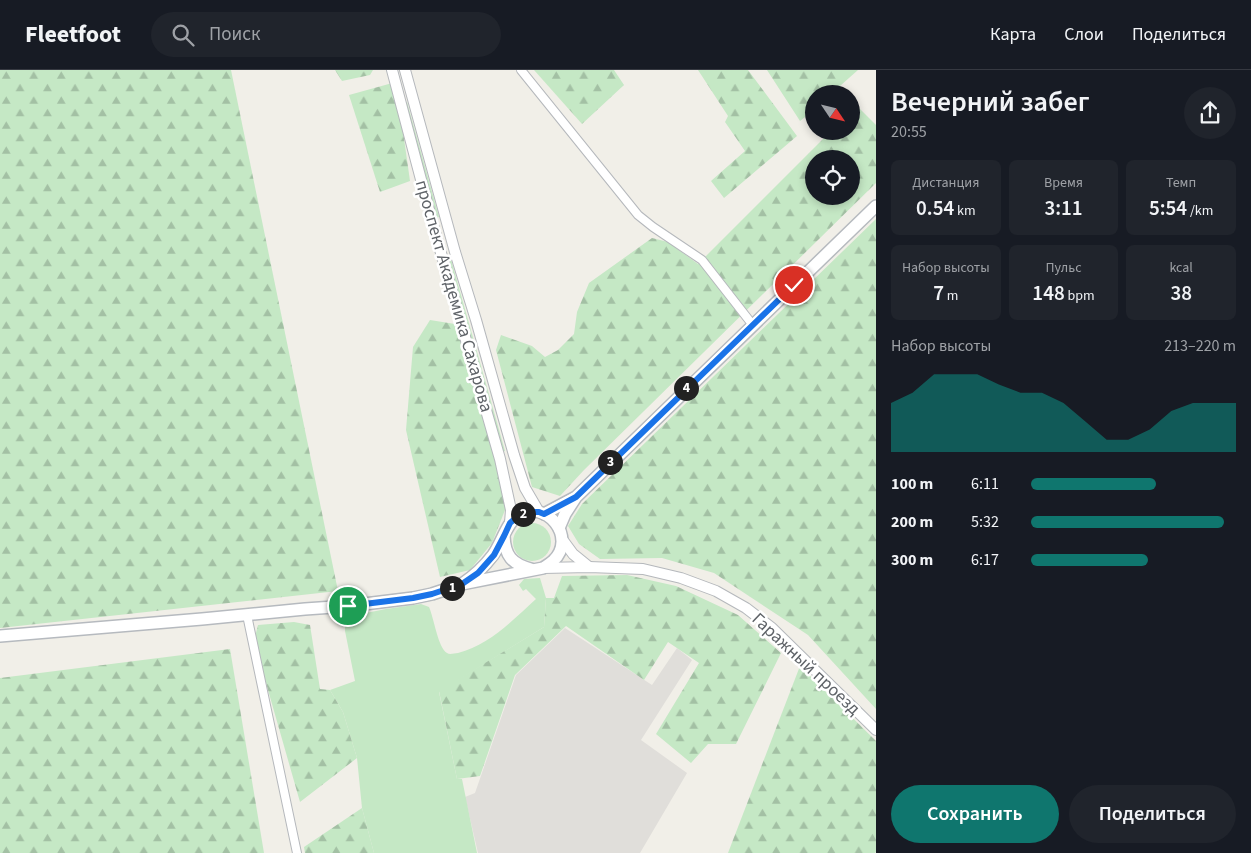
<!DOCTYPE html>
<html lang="ru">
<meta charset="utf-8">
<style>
:root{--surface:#171b24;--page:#20242c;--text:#f1f3f6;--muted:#9ea1a6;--line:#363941;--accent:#0f766e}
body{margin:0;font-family:"Source Sans 3",sans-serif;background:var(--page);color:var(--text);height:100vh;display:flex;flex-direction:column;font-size:19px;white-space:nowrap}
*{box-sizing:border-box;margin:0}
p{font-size:16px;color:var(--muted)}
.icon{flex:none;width:28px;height:28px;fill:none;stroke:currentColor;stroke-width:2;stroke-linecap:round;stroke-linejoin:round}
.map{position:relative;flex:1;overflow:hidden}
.panel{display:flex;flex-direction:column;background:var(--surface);width:375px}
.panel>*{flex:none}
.needle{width:32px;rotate:125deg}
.tools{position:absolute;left:805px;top:15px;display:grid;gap:10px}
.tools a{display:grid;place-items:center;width:55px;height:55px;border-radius:50%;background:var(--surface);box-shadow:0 2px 8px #0003;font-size:25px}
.pin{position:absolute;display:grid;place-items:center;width:42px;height:42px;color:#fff;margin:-21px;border:2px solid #fff;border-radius:50%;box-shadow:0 1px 5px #0007}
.km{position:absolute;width:25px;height:25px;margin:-12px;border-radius:50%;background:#222;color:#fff;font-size:14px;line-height:25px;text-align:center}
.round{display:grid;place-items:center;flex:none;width:52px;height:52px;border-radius:26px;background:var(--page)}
.headline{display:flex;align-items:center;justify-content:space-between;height:85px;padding:0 15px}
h1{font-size:28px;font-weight:600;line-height:38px}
.stats{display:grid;grid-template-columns:repeat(3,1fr);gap:8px;height:85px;padding:5px 15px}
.stats div{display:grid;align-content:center;border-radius:8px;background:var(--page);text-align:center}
.stats b{font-size:21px;font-weight:600}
.stats small{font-size:14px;font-weight:400}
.stats p{font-size:14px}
.chart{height:140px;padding:10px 15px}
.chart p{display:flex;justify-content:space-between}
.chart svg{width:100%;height:90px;margin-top:5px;fill:var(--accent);opacity:.7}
.action{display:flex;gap:10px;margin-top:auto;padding:10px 15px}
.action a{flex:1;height:58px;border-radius:30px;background:var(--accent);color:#fff;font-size:20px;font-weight:600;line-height:58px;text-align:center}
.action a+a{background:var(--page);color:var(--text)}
ul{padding:0 15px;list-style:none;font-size:16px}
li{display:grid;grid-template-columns:80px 60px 1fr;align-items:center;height:38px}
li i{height:12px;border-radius:6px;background:var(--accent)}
header{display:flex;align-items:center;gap:30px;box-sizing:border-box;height:70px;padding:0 25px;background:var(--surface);border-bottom:1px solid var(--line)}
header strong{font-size:24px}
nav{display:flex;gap:28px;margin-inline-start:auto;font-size:18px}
.search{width:350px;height:45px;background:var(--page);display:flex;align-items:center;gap:12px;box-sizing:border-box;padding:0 18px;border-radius:28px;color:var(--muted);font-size:19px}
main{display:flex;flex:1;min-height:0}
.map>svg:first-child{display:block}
.industrial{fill:#e0deda}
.grass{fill:#c5e8c5}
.forest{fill:url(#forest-firs);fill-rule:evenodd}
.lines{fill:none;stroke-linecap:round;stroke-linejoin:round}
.minor-casing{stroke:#b5b8bc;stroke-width:10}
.tertiary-casing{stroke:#b5b8bc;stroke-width:12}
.secondary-casing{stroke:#b6babf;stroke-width:14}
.minor{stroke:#fff;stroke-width:8}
.tertiary{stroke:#fff;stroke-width:10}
.secondary{stroke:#fff;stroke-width:11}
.route-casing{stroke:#fff;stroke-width:10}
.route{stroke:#1a73e8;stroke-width:6}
.labels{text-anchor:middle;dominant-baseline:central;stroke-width:5;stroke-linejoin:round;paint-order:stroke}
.street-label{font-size:18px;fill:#5f6368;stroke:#fff}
</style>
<header>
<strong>Fleetfoot</strong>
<div class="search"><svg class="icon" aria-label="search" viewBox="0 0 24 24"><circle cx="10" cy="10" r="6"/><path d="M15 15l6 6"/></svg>Поиск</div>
<nav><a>Карта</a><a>Слои</a><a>Поделиться</a></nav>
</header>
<main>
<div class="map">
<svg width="876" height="783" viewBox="0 0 876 783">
<defs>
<pattern id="forest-firs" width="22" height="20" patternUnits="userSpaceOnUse" patternTransform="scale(1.25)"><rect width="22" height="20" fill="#c5e8c5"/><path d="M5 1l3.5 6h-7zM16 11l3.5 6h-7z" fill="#a3c0a4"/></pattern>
</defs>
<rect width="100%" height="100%" fill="#f1efe8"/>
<path class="industrial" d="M 565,558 L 652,615 L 677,578 L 692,590 L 641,670 L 687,703 L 640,783 L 478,783 L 465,727 L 475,723 L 516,605 Z"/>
<g class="grass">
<path d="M 407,32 L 439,147 L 436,148 L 405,33 Z"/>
<path d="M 450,186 L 505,381 L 502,382 L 447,187 Z"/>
<circle cx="532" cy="472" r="19"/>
<path d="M 540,508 L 546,528 L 544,557 L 439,622 L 457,709 L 462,709 L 477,783 L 374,783 L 362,738 L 357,688 L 343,642 L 330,620 L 355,611 L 345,561 C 345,553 346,548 353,543 L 366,543 L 386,539 L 421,534 L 429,537 C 434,548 438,578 447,583 C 450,585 454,583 458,583 C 489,575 513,550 536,529 L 526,519 L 523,521 L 519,515 L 524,509 Z"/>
</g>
<g class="forest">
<path d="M 0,0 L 231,0 L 338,521 L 0,558 Z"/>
<path d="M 335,0 L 373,0 L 370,5 L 342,11 Z"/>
<path d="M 534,0 L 614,0 L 624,15 L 582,54 Z"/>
<path d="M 698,0 L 748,0 L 797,66 L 724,128 L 711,111 L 745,81 L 725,52 L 728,46 Z"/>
<path d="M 767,0 L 858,0 L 831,24 L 814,24 L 814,40 L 800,51 Z"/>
<path d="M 396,12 L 410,111 L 380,122 L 349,25 Z"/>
<path d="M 857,36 L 876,55 L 876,113 L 584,400 L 560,426 L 532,417 L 496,280 L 501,265 L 532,276 L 545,287 L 558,280 L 574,264 L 577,242 L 589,213 L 652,168 L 668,172 L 698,194 L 831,61 L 851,61 L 851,42 ZM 814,89 L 851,89 L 851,126 L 814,126 Z"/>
<path d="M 876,149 L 876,639 L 808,565 L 714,503 L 662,488 L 600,489 L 579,474 L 568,456 L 582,434 Z"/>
<path d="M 430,250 L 455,254 L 499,397 L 507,435 L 492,473 L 470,500 L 440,507 L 406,360 L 413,277 Z"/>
<path d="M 627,505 L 676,516 L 738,545 L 781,583 L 736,674 L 708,674 L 691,693 L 656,664 L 699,593 L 668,572 L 644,610 L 566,556 L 515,605 L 480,706 L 457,709 L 439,621 L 544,557 L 546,528 L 554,528 L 562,506 Z"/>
<path d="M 294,552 L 310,555 L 320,619 L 330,620 L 343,642 L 357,688 L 300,732 L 254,571 L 258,555 Z"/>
<path d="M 230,579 L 264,783 L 0,783 L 0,608 Z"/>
<path d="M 800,596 L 876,671 L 876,782 L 875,783 L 728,783 Z"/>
<path d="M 362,738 L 374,783 L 305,783 L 304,777 Z"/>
</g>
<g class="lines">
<defs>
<g id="minor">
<path d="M 521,0 L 638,145 L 653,157 L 702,190 L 752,254"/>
<path d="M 247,545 L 297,783"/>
</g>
<g id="tertiary">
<path d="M 392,0 L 433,155 L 500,389 L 511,440 L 510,453"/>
<path d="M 405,0 L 455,182 L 476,250 L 514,385 L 525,418 L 539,442"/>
<path d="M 562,469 L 573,484 L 589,497"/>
<path d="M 543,498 L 589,497 L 643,499 L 681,508 L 716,521 L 746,538 L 772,558 L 876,660"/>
</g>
<g id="secondary">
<path d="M 544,444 L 574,428"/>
<path d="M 559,458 L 565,444 L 576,427 L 876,136"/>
<path d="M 504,466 C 505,486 512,494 531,499"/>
<path d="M 0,566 L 202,549 L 305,539 L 348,536 L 413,528 L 432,524 L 462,514 L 543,498 C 546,496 550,494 553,491 C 578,468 546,427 517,446 C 507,453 501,474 493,485 C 484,497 474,506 462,514"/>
</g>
</defs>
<use href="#minor" class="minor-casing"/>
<use href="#tertiary" class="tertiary-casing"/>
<use href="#secondary" class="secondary-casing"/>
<use href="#minor" class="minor"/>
<use href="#tertiary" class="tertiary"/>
<use href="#secondary" class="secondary"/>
</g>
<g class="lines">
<defs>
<path id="route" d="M 348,536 L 413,528 L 432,524 L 462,514 L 478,503 L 494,485 L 504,466 L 510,453 L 518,446 L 527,442 L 539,442 L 544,444 L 576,427 L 794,215"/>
</defs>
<use href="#route" class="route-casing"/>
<use href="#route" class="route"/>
</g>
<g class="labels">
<g class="street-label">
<text transform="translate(454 226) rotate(74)">проспект Академика Сахарова</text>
<text transform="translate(806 594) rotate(43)">Гаражный проезд</text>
</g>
</g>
</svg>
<div class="tools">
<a><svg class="needle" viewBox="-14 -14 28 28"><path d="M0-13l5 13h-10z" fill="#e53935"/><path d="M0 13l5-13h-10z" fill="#9ea1a6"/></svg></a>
<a><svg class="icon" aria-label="locate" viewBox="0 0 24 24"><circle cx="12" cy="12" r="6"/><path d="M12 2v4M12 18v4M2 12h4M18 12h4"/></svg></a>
</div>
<div class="pin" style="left:348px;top:536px;background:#1e9e55"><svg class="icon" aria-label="arrive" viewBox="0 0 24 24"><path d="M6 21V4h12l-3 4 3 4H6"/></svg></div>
<div class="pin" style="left:794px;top:215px;background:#d93025"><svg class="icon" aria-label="check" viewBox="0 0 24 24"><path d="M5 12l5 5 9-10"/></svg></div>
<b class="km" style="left:452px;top:518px">1</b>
<b class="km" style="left:523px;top:444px">2</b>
<b class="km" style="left:610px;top:392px">3</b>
<b class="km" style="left:686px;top:318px">4</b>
</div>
<section class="panel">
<div class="headline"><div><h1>Вечерний забег</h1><p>20:55</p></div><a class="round"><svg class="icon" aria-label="share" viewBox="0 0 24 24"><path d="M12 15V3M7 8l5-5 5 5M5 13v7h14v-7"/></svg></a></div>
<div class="stats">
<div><p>Дистанция</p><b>0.54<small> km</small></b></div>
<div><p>Время</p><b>3:11</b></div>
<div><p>Темп</p><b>5:54<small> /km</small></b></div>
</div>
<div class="stats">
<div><p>Набор высоты</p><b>7<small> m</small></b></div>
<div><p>Пульс</p><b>148<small> bpm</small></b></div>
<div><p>kcal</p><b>38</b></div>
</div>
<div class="chart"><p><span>Набор высоты</span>213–220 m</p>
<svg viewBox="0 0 160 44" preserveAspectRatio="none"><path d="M0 44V20L10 15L20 6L30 6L40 6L50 11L60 15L70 15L80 20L90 29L100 38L110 38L120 33L130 24L140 20L150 20L160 20V44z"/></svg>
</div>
<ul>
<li><b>100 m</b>6:11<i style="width:61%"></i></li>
<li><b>200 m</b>5:32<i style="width:94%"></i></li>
<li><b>300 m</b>6:17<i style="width:57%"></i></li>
</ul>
<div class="action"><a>Сохранить</a><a>Поделиться</a></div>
</section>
</main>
